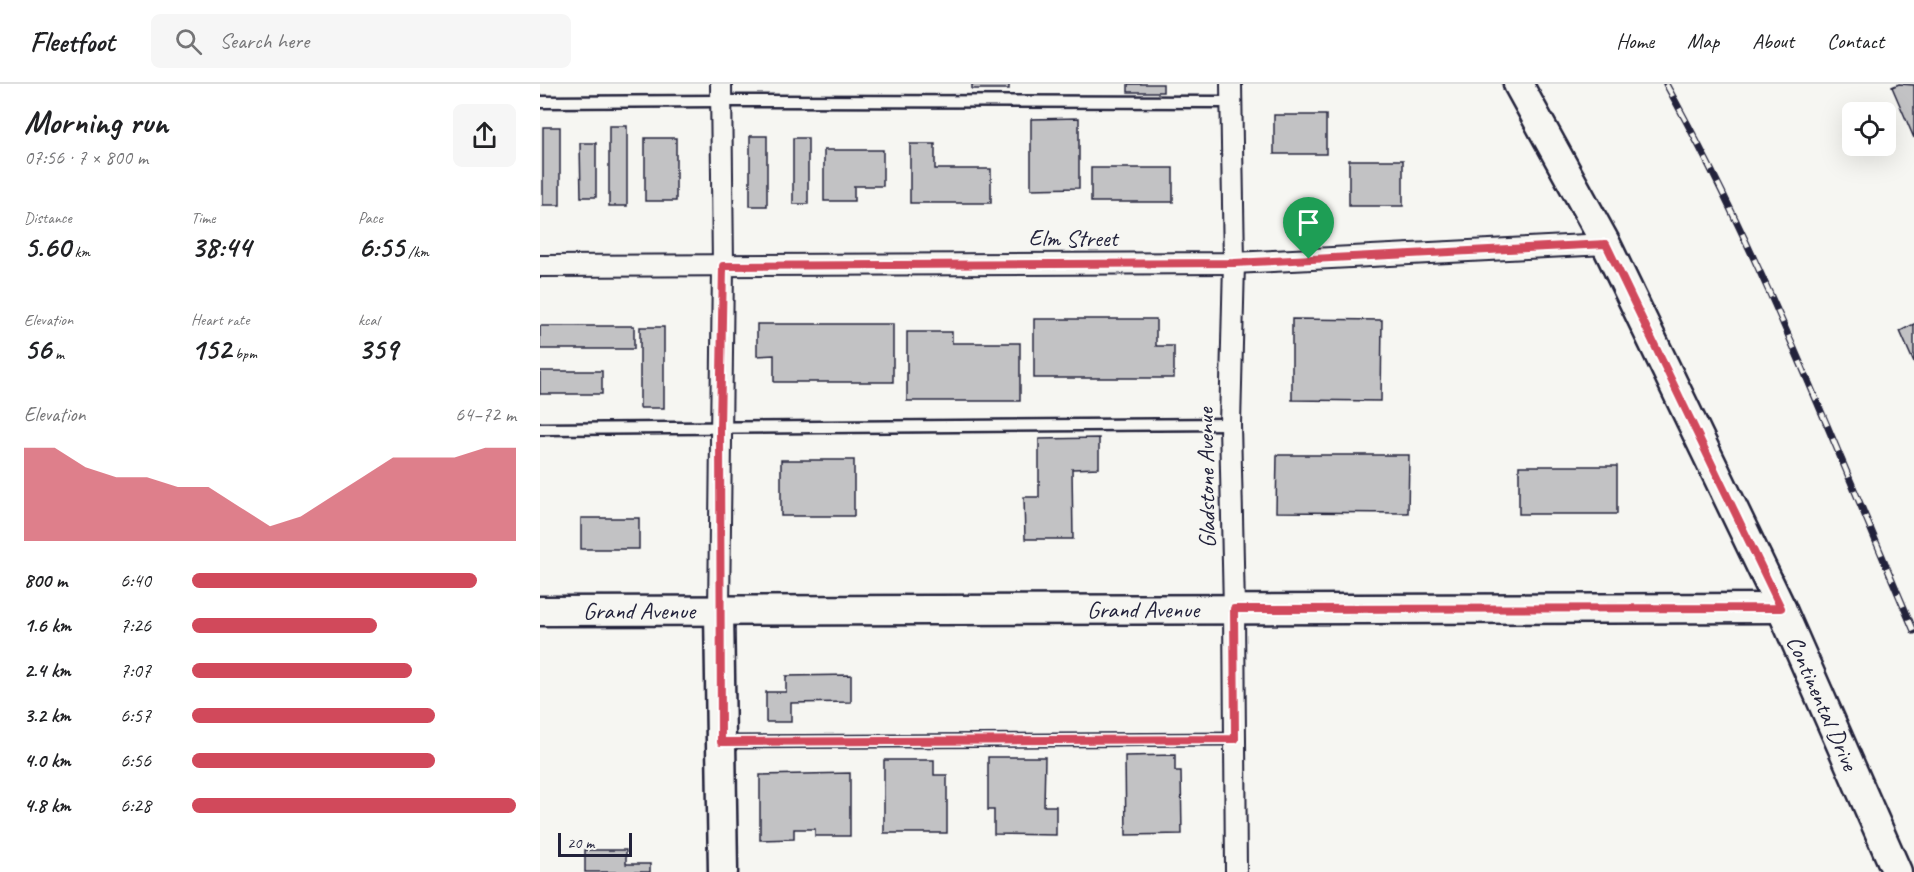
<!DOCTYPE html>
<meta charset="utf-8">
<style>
:root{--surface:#fff;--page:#f6f6f6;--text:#202124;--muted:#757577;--line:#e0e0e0;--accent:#d1495b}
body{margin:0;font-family:Caveat,sans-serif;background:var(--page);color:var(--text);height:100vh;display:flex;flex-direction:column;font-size:22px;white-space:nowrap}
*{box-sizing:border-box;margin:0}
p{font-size:20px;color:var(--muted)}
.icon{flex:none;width:33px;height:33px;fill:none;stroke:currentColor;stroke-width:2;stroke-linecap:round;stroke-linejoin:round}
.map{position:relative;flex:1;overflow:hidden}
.sheet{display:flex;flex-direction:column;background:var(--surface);width:540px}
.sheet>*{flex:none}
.controls{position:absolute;left:1302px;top:18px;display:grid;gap:12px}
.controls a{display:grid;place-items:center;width:54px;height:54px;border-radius:9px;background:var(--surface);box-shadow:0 6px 24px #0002;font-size:30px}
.scale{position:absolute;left:18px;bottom:15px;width:74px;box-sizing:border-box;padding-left:6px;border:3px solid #22223b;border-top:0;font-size:16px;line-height:21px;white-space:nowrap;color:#22223b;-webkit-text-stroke:4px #f6f6f2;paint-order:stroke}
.pin{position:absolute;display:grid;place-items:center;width:51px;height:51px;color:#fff;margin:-62px -26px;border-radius:50% 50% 50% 0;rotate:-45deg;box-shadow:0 0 6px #0007}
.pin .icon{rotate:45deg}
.round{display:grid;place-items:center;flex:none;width:63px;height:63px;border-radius:9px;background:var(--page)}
.overview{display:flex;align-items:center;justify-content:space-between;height:102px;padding:0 24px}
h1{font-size:33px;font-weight:700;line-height:45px}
.metrics{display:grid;grid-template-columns:repeat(3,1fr);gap:9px;height:102px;padding:6px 24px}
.metrics div{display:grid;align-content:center}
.metrics b{font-size:30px;font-weight:700}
.metrics small{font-size:16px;font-weight:400}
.metrics p{font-size:16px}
.chart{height:168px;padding:12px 24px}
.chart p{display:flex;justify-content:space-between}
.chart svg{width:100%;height:108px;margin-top:6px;fill:var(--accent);opacity:.7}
ul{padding:0 24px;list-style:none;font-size:20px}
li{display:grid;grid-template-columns:96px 72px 1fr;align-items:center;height:45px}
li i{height:15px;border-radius:8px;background:var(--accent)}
header{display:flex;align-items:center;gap:36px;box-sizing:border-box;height:84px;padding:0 30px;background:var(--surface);border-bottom:2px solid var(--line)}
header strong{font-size:28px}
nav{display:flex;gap:33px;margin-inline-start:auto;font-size:21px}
.search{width:420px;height:54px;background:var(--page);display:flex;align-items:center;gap:15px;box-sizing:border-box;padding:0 21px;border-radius:9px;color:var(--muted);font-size:22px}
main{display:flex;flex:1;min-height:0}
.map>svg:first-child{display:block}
.building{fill:#c2c2c4;stroke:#22223b;stroke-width:1.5}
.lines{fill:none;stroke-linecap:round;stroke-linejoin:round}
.lane-casing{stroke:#22223b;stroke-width:15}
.street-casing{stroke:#22223b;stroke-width:24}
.secondary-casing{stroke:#22223b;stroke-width:33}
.lane{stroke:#f6f6f2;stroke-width:10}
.street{stroke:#f6f6f2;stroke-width:20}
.secondary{stroke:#f6f6f2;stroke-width:28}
.rail-casing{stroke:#22223b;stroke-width:7}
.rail{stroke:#f6f6f2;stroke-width:4.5;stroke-dasharray:14;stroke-linecap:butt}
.route-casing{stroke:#fff;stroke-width:12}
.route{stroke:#d1495b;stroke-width:8}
.labels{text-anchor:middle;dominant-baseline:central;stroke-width:4.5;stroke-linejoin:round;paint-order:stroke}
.street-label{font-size:24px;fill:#22223b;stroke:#f6f6f2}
</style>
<header>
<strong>Fleetfoot</strong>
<div class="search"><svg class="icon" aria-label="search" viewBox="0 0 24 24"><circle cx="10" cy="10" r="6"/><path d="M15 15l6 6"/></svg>Search here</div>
<nav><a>Home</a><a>Map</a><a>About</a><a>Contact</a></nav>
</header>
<main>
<section class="sheet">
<div class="overview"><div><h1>Morning run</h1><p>07:56 · 7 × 800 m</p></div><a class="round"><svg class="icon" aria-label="share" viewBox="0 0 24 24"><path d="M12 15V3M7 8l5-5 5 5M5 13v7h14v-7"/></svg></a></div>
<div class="metrics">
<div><p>Distance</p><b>5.60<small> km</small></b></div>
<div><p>Time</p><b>38:44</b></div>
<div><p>Pace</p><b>6:55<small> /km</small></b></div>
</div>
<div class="metrics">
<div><p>Elevation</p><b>56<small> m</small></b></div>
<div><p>Heart rate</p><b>152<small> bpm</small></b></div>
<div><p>kcal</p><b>359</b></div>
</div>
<div class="chart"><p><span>Elevation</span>64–72 m</p>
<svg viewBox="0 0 160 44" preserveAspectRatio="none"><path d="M0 44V6L10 6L20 14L30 18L40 18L50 22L60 22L70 30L80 38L90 34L100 26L110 18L120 10L130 10L140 10L150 6L160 6V44z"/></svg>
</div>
<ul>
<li><b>800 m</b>6:40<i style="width:88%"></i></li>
<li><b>1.6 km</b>7:26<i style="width:57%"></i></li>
<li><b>2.4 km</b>7:07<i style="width:68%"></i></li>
<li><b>3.2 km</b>6:57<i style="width:75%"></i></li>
<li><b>4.0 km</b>6:56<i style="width:75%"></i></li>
<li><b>4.8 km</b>6:28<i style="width:100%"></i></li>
</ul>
</section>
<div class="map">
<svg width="1374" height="788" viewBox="0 0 1374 788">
<rect width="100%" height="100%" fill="#f6f6f2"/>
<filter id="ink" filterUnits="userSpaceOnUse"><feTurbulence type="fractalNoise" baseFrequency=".0167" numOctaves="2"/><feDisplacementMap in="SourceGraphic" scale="12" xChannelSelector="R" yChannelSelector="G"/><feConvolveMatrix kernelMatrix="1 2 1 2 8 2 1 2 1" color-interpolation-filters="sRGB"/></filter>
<g filter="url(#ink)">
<g class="building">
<rect x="432" y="0" width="37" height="5"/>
<rect x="588" y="0" width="35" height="8"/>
<path d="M 1359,0 L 1374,1 L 1374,54 L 1352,3 Z"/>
<rect x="734" y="31" width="52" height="39"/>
<path d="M 539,34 L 539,104 L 491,105 L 491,35 Z"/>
<rect x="69" y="42" width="18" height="80"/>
<rect x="3" y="43" width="17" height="78"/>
<rect x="210" y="52" width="17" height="70"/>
<rect x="105" y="54" width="31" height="63"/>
<rect x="253" y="54" width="15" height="66"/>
<path d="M 40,59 L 56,59 L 56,113 L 41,113 Z"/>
<path d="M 370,60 L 395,60 L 395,85 L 451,85 L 451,119 L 370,119 Z"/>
<path d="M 284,66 L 343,66 L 343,102 L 314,102 L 314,117 L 284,117 Z"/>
<rect x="809" y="76" width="54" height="46"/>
<rect x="551" y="84" width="82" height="34"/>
<path d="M 494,235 L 616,235 L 616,262 L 634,262 L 634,294 L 494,294 Z"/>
<path d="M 752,235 L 842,236 L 841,317 L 752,316 Z"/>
<path d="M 217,240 L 353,240 L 353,298 L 234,298 L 234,271 L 217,272 Z"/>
<path d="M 1374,240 L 1374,279 L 1360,247 Z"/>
<rect x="0" y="242" width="94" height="23"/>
<rect x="100" y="243" width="24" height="81"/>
<path d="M 367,248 L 412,248 L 412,259 L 480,259 L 480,317 L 367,317 Z"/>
<rect x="0" y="287" width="62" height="23"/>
<path d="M 559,354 L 559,384 L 532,385 L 533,455 L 485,455 L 484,413 L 499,413 L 499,355 Z"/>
<path d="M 737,371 L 869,371 L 868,429 L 736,428 Z"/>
<rect x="241" y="376" width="73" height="56"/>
<rect x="979" y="382" width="98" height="48"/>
<rect x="41" y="434" width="58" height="31"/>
<path d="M 311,591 L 311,618 L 251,619 L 251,638 L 226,638 L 226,608 L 246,608 L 246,592 Z"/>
<path d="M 635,671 L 635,687 L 641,687 L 642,750 L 586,751 L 585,672 Z"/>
<path d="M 448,673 L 505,673 L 504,722 L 516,722 L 516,751 L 454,750 L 454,726 L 448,726 Z"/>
<path d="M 344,676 L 394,676 L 394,691 L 407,691 L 407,749 L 344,749 Z"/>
<path d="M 310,689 L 310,752 L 275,752 L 275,745 L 254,745 L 254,755 L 220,756 L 220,691 Z"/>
<path d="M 45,766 L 86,766 L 86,780 L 110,780 L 110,788 L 45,788 Z"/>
</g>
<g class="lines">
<defs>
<g id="lane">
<path d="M 0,18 L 181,17 L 691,18"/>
<path d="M 0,345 L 690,340"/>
<path d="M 182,658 L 695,655"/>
</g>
<g id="street">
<path d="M 691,0 L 694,179 L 690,340 L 694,525 L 696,788"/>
<path d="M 0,182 L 694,179 L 1066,160"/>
<path d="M 179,527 L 183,182 L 181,0"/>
</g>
<g id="secondary">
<path id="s1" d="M 978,0 L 1066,160 L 1241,524 L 1357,788"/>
<path id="s2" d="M 0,527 L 1241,524"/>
<path d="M 179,527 L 183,788"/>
</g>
</defs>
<use href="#lane" class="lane-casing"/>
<use href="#street" class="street-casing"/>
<use href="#secondary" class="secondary-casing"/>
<use href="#lane" class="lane"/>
<use href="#street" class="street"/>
<use href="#secondary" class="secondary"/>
<defs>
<path id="rail" d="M 1126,0 C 1223,175 1295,364 1374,547"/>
</defs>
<use href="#rail" class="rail-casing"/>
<use href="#rail" class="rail"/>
</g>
</g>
<g class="lines" filter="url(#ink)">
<defs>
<path id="route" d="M 1066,160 L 1241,524 L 694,525 L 695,655 L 181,658 L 180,344 L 183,182 L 694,179 Z"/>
</defs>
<use href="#route" class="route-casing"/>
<use href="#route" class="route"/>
</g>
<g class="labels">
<g class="street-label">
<text x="533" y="154">Elm Street</text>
<text transform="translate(666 394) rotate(-91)">Gladstone Avenue</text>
<text stroke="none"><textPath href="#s2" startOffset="603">Grand Avenue</textPath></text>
<text stroke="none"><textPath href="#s2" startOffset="99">Grand Avenue</textPath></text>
<text stroke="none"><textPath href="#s1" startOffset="690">Continental Drive</textPath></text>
</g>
</g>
</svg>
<div class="controls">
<a><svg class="icon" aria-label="locate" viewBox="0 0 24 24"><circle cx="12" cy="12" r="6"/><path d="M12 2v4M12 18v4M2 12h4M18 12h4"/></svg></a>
</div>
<div class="scale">20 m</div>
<div class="pin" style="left:769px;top:175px;background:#1e9e55"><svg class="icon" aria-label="arrive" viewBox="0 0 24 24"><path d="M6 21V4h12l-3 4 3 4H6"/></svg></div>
</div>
</main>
